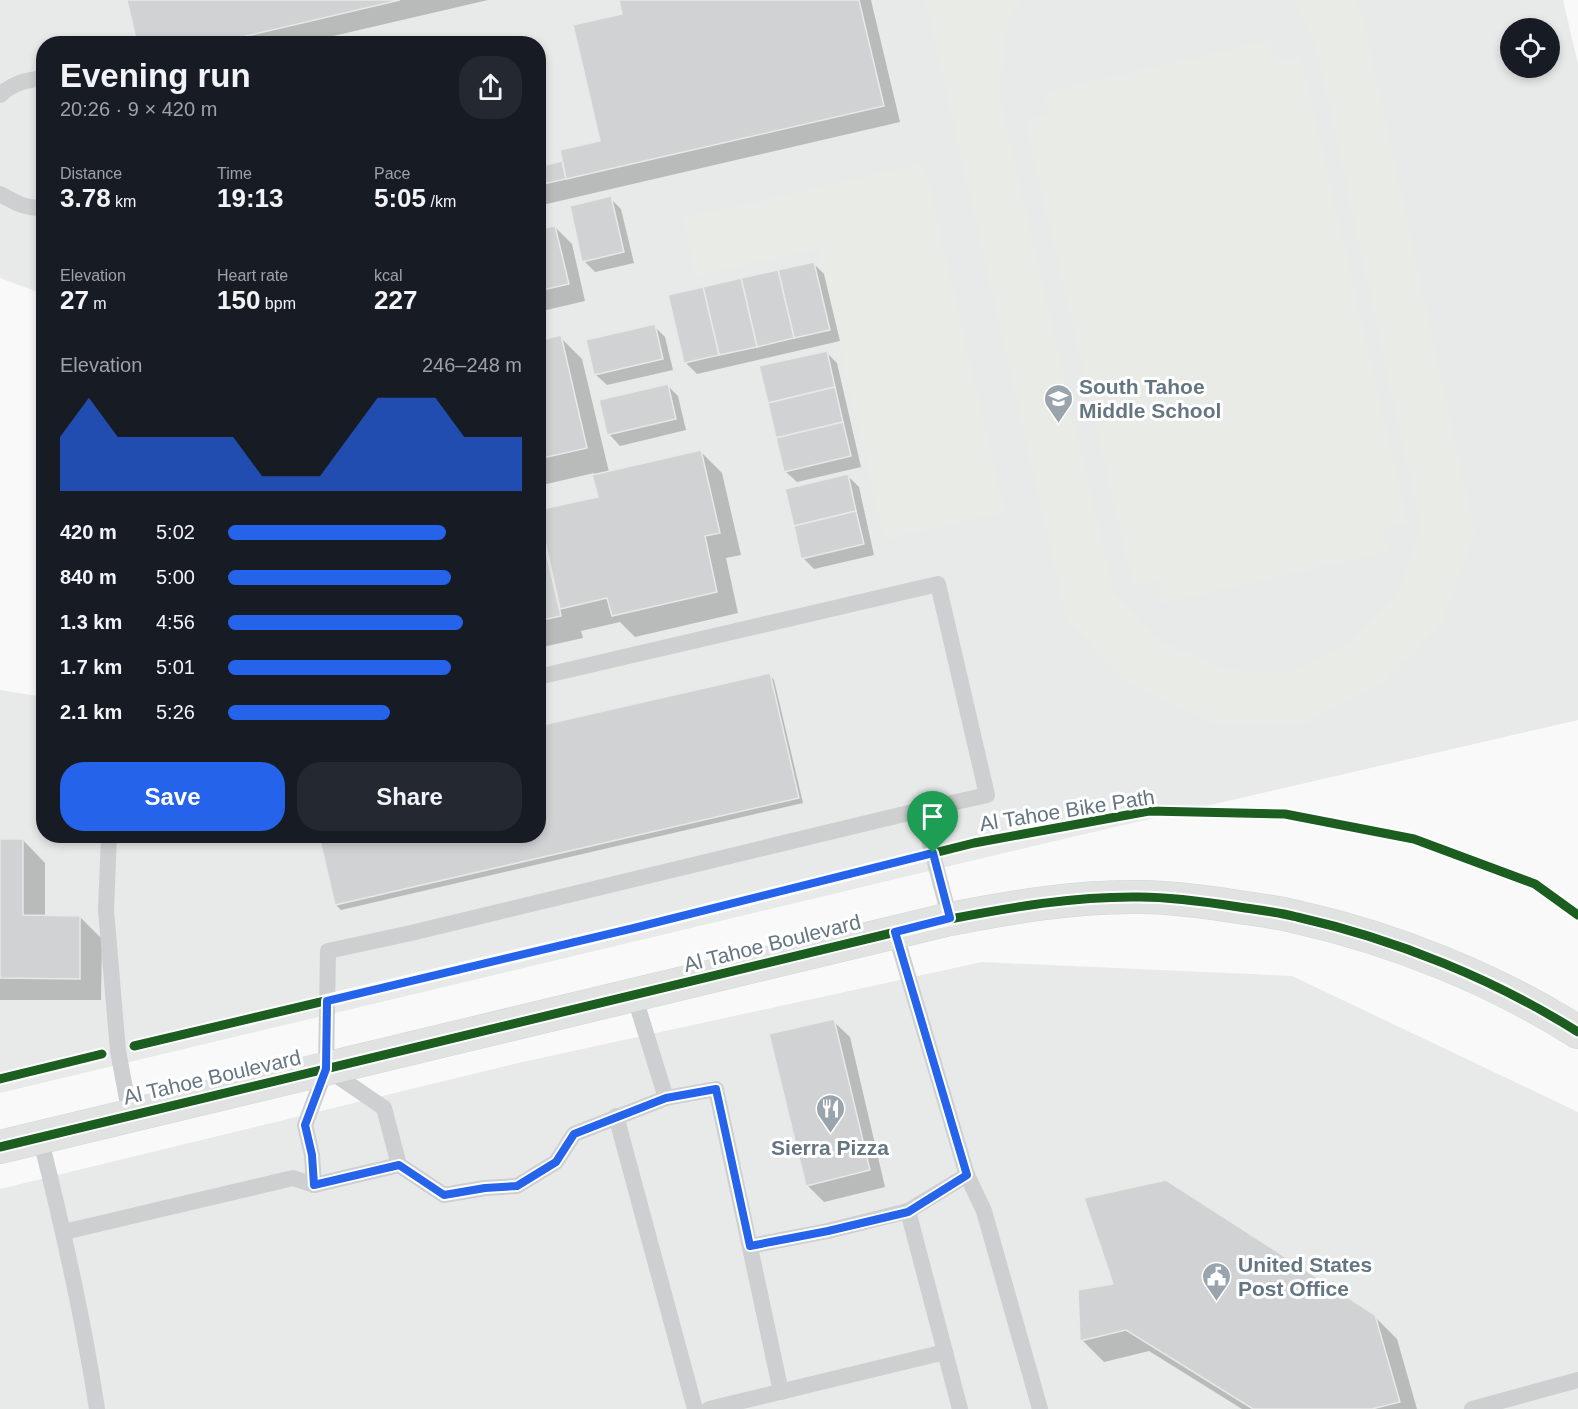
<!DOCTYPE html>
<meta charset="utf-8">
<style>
:root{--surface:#171b24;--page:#242831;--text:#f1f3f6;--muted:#9ea1a6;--accent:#2563eb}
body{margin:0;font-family:Arial,sans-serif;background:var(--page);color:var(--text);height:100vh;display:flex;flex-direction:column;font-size:22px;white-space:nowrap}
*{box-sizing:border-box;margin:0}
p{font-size:20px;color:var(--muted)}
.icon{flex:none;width:33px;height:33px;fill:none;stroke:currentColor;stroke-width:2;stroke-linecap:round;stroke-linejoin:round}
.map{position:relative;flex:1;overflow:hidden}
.side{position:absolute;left:36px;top:36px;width:510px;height:807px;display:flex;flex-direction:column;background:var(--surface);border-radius:24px;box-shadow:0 3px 9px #0003}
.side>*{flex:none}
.controls{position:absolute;left:1500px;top:18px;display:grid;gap:12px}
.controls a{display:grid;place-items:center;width:60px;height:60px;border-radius:50%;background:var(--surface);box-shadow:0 3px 9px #0003;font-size:30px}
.pin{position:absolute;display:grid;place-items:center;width:51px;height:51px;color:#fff;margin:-62px -26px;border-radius:50% 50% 50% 0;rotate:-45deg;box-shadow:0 0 6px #0007}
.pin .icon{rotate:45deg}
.round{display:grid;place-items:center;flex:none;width:63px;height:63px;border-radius:24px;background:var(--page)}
.overview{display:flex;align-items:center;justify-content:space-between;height:102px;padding:0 24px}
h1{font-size:33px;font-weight:600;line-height:45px}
.metrics{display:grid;grid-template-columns:repeat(3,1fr);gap:9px;height:102px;padding:6px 24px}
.metrics div{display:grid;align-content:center}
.metrics b{font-size:26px;font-weight:600}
.metrics small{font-size:16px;font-weight:400}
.metrics p{font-size:16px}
.chart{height:168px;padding:12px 24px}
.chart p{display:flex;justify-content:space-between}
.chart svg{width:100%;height:108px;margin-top:6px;fill:var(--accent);opacity:.7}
.cta{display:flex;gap:12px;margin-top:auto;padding:12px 24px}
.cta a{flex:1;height:69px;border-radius:24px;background:var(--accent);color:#fff;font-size:24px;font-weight:600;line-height:69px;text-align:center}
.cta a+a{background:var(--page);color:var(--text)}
ul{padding:0 24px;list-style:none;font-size:20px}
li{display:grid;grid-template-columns:96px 72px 1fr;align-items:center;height:45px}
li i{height:15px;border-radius:8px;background:var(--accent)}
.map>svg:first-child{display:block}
.built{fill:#e8e9e9;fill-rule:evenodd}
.green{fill:#e8ebe6}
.shadow{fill:#0003}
.building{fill:#d0d2d3;stroke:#e8e8e8;stroke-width:1.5}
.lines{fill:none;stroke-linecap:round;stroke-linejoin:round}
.secondary-casing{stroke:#d5d6d7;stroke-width:34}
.lane{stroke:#cecfd0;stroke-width:16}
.secondary{stroke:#e1e2e2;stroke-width:33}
.cycleway-casing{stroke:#fff;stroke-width:13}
.cycleway{stroke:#1b5e20;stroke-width:9}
.route-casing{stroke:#fff;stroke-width:12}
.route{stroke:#2563eb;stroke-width:8}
.labels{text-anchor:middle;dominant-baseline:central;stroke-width:6;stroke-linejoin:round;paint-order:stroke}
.poi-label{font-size:21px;font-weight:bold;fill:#657683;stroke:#fff;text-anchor:start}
.street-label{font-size:21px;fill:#657683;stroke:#fff}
</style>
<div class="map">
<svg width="1578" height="1409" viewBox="0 0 1578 1409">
<rect width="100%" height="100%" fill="#f9f9f9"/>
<g class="built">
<path d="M 0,0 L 1563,0 L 1578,64 L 1578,720 L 1059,840 L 0,1093 L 0,690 L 43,697 L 44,836 L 538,836 L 538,44 L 44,44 L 43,294 L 0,278 ZM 1510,28 L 1550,28 L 1550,68 L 1510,68 Z"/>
<path d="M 982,962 L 1292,976 L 1578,1112 L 1578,1409 L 0,1409 L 0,1189 L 518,1063 Z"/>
</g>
<g class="green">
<path d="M 925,0 L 1022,0 L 1010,13 L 999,94 L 1114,593 L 1156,638 L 1225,670 L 1295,671 L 1352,640 L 1396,596 L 1421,529 L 1314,38 L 1294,0 L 1353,0 L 1364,20 L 1475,533 L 1442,624 L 1384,683 L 1307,723 L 1213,723 L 1124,682 L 1066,618 Z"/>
<path d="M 1270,40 L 1275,63 L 1301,57 L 1408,523 L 1383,529 L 1388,552 L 1162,604 L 1157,581 L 1133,587 L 1025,121 L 1049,115 L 1044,92 Z"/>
<path d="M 924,163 L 1005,512 L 884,540 L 817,249 L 696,276 L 683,218 Z"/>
</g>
<g class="shadow">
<path d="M 129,0 L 488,0 L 299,44 L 139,44 Z"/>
<path d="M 620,0 L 871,0 L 900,122 L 538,206 L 538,168 L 564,162 L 601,142 L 624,15 Z"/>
<path d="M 610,198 L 621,209 L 634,263 L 595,272 L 584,261 Z"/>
<path d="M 555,227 L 572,244 L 585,301 L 538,312 L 538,231 Z"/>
<path d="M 813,263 L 824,274 L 840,341 L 697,374 L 686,363 L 670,296 Z"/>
<path d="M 654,326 L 665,337 L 673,370 L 607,385 L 595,374 Z"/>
<path d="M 560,337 L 582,359 L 609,472 L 700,451 L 722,473 L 741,555 L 726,558 L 738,613 L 635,637 L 620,622 L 581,631 L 583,638 L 538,648 L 538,508 L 542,511 L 599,498 L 594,473 L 538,486 L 538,342 Z"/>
<path d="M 826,352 L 837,363 L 861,467 L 797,482 L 785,471 Z"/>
<path d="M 667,385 L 678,396 L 686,430 L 620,446 L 609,434 Z"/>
<path d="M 848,476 L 859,487 L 874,555 L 814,569 L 803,558 Z"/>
<path d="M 769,674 L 774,680 L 803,803 L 341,910 L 336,905 L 320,836 L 538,836 Z"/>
<path d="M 0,840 L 23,840 L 45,863 L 45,917 L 80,917 L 102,939 L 101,1000 L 0,1000 Z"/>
<path d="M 833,1021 L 850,1037 L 885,1187 L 824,1202 L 807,1185 Z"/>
<path d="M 1080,1291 L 1374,1316 L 1397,1339 L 1417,1409 L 1242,1409 L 1149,1351 L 1104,1362 L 1082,1340 Z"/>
</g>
<g class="building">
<path d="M 127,0 L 400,0 L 212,44 L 137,44 Z"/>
<path d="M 619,0 L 859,0 L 884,106 L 566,179 L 560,150 L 600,141 L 573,25 L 622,14 Z"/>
<path d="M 562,161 L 566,179 L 538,185 L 538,167 Z"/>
<path d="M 611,196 L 624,252 L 582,262 L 570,206 Z"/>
<path d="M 555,226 L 569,284 L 538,291 L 538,229 Z"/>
<path d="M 814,262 L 830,330 L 794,338 L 778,270 Z"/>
<path d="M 778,270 L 794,338 L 757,347 L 741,278 Z"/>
<path d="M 741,278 L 757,347 L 719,355 L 703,287 Z"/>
<path d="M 703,287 L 719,355 L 684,363 L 668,295 Z"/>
<path d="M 655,324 L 663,359 L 594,375 L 586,340 Z"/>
<path d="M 561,335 L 587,448 L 538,459 L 538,341 Z"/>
<path d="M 827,351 L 835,387 L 768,403 L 759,366 Z"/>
<path d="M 668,384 L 676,419 L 607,435 L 599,400 Z"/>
<path d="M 835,387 L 843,422 L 776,438 L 768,403 Z"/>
<path d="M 843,422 L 851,456 L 784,472 L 776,438 Z"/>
<path d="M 701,450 L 720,533 L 705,536 L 717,592 L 612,616 L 607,598 L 560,609 L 538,510 L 598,497 L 592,475 Z"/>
<path d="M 848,474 L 856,511 L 794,526 L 785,489 Z"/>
<path d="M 856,511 L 864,544 L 801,559 L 794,526 Z"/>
<path d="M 538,517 L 561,616 L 538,621 Z"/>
<path d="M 770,673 L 799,798 L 335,905 L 319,836 L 538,836 L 538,726 Z"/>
<path d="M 0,839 L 23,839 L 23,915 L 80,916 L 80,979 L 0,978 Z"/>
<path d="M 834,1019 L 870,1170 L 806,1186 L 769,1034 Z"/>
<path d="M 1166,1180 L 1375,1315 L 1400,1402 L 1372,1409 L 1253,1409 L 1126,1330 L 1080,1341 L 1078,1290 L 1113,1284 L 1084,1198 Z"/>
</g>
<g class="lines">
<defs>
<path id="secondary" d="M 0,1147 L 950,919 C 1013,907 1075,896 1140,897 C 1172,897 1207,902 1239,907 C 1258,910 1278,912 1297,917 C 1395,939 1494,979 1578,1032"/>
</defs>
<use href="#secondary" class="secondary-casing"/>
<g class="lane">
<path d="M 0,95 C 13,83 26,80 44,78"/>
<path d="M 0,194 C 14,202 26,209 44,208"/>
<path d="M 538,677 L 938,584 L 987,795 L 921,810"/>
<path d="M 109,836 L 106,910 L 118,1051 L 130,1115"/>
<path d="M 895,932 L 967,1175 L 984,1211 L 1040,1409"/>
<path d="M 634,995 L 666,1098"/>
<path d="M 327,1069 L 384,1108 L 399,1165"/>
<path d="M 616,1116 L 695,1409"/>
<path d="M 40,1137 C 63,1228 83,1317 97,1409"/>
<path d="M 314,1185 L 312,1155 L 305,1125 L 326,1069 L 328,951 L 411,933 L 921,810 L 950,919"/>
<path d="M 908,1211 L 960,1409"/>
<path d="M 64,1232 L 293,1178 L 314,1185 L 399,1165 L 444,1195 L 485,1188 L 517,1186 L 556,1162 L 574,1134 L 666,1098 L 716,1089 L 781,1392"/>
<path d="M 750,1246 L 828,1231 L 908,1211 L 967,1175"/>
<path d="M 709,1409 L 945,1352"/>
<path d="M 1472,1409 L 1578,1380"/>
</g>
<use href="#secondary" class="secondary"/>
<defs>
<g id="cycleway">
<path d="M 134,1046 L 634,928 L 974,843 L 1149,811 L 1285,814 L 1414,839 L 1535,884 L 1578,915"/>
<path d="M 0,1079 L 102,1054"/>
<path d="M 0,1147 L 950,919 C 1013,907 1075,896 1140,897 C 1172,897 1207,902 1239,907 C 1258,910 1278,912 1297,917 C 1395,939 1494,979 1578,1032"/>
</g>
</defs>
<use href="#cycleway" class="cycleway-casing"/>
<use href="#cycleway" class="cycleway"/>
</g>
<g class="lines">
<defs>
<path id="route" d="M 933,853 L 950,918 L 895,932 L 967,1175 L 908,1212 L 828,1231 L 750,1246 L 716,1089 L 666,1098 L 574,1134 L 556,1162 L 517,1186 L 485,1188 L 444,1195 L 399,1165 L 314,1185 L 312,1155 L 305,1125 L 326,1069 L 327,1001 L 634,928 Z"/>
</defs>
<use href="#route" class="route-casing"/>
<use href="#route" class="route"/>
</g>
<defs>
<symbol id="school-pin" viewBox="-11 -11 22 30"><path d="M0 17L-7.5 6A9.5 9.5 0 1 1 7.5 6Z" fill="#99a4ac" stroke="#fff"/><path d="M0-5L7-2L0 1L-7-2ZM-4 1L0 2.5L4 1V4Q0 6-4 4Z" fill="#fff"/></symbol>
<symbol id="restaurant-pin" viewBox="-11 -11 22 30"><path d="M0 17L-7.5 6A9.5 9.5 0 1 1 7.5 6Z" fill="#99a4ac" stroke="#fff"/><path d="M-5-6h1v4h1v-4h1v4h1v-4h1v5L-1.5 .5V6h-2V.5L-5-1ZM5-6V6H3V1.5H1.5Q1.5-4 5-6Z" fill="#fff"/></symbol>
<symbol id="civic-pin" viewBox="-11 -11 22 30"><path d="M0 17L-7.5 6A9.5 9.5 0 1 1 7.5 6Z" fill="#99a4ac" stroke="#fff"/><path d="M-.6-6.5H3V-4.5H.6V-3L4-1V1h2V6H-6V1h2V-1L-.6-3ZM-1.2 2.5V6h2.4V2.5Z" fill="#fff"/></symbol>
</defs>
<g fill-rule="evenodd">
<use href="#school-pin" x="1042" y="382" width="33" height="45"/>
<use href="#restaurant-pin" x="814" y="1092" width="33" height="45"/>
<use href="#civic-pin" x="1200" y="1260" width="33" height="45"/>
</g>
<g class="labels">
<g class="poi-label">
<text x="1079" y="386">South Tahoe<tspan x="1079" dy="24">Middle School</tspan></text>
<text x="830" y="1147" text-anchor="middle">Sierra Pizza</text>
<text x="1238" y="1264">United States<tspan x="1238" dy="24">Post Office</tspan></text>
</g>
<g class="street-label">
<text transform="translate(1067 810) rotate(-9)">Al Tahoe Bike Path</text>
<text transform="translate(772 943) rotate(-14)">Al Tahoe Boulevard</text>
<text transform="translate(212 1077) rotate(-13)">Al Tahoe Boulevard</text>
</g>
</g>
</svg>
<div class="controls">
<a><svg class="icon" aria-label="locate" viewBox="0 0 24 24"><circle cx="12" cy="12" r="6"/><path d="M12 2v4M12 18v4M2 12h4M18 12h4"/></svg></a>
</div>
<div class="pin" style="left:933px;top:853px;background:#1e9e55"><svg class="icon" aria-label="arrive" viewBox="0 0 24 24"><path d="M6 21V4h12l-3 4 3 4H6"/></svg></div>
<section class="side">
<div class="overview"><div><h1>Evening run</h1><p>20:26 · 9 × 420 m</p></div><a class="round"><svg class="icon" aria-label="share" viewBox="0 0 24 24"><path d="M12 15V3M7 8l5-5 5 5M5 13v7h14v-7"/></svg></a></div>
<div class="metrics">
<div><p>Distance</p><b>3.78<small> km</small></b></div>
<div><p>Time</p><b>19:13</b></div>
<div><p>Pace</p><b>5:05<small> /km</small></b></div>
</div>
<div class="metrics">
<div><p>Elevation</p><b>27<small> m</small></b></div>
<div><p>Heart rate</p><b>150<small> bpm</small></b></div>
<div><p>kcal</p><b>227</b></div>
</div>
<div class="chart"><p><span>Elevation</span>246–248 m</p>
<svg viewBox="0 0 160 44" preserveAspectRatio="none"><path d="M0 44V22L10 6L20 22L30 22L40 22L50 22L60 22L70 38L80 38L90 38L100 22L110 6L120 6L130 6L140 22L150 22L160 22V44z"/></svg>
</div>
<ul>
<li><b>420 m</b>5:02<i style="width:74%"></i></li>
<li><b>840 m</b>5:00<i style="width:76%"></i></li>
<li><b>1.3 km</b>4:56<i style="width:80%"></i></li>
<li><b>1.7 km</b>5:01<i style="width:76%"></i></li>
<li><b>2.1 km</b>5:26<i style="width:55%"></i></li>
</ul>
<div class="cta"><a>Save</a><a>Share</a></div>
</section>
</div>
